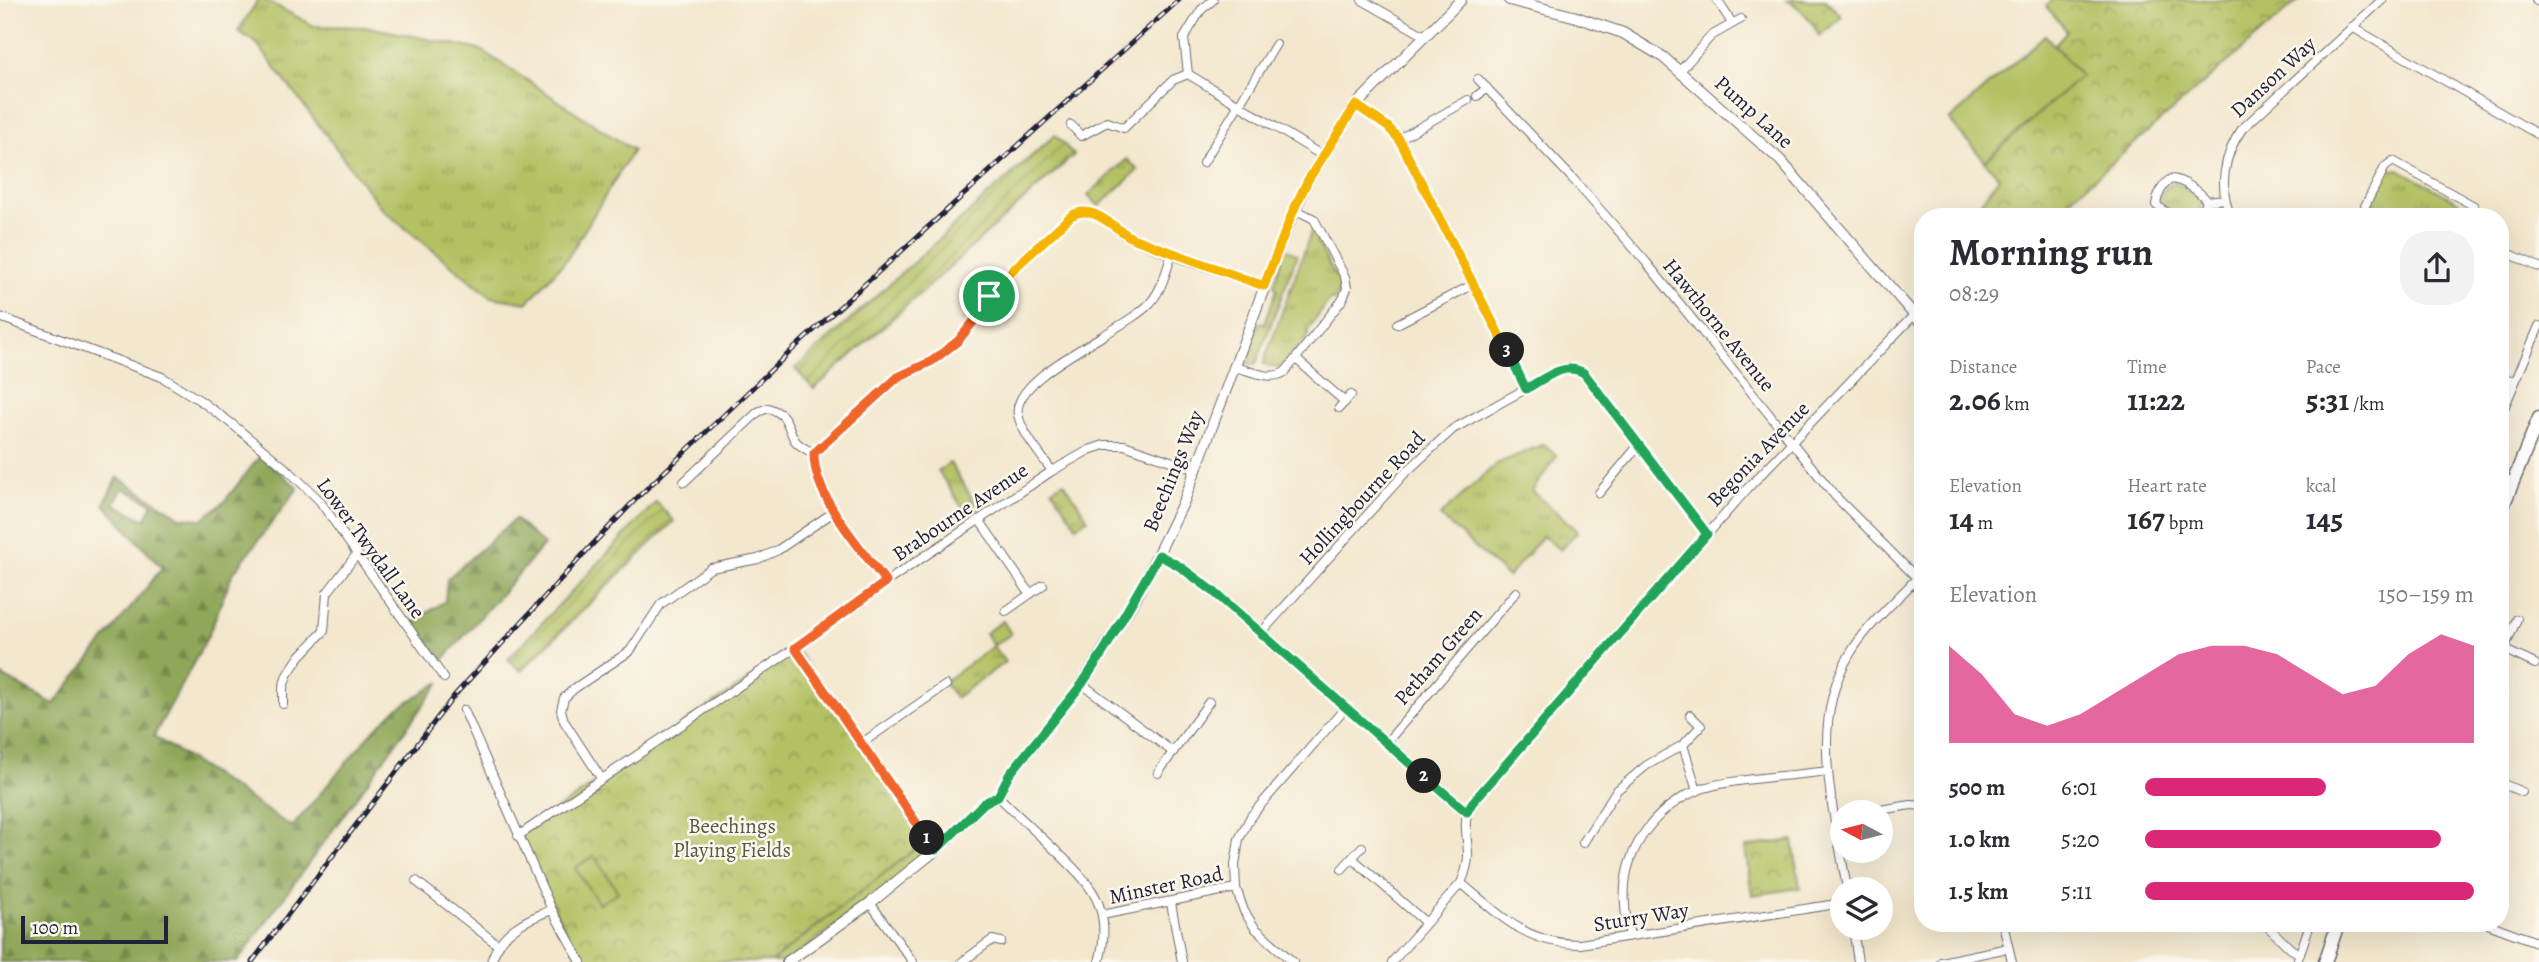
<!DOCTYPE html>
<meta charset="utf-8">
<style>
:root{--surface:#fff;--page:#f2f2f3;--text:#2b2b33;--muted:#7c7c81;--accent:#db2777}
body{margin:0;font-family:Alegreya,serif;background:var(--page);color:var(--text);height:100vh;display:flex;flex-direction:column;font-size:26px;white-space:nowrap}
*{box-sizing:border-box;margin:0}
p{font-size:23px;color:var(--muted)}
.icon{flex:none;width:38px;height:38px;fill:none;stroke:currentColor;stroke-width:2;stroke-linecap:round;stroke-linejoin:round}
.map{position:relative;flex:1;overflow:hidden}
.drawer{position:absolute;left:1914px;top:208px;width:595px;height:724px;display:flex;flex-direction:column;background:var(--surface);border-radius:28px;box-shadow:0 7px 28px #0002}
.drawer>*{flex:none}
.needle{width:46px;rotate:277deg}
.fabs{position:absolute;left:1830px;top:800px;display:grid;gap:14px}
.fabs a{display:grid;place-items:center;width:63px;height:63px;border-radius:50%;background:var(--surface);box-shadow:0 7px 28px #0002;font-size:35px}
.scale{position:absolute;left:21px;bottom:18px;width:147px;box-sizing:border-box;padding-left:7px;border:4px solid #22223b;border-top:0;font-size:19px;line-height:24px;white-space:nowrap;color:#22223b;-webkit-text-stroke:5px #fbf7ec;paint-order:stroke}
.pin{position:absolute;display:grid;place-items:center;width:60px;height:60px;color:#fff;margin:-30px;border:4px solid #fff;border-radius:50%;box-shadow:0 2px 7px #0007}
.km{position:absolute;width:35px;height:35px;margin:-18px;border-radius:50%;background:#222;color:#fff;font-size:19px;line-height:35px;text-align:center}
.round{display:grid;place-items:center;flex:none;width:74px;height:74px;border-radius:28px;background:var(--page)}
.summary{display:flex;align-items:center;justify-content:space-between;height:119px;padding:0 35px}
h1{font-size:38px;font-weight:700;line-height:52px}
.stats{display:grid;grid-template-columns:repeat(3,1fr);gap:10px;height:119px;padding:7px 35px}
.stats div{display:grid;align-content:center}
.stats b{font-size:30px;font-weight:700}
.stats small{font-size:19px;font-weight:400}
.stats p{font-size:19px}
.chart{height:196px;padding:14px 35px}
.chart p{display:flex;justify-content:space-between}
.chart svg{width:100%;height:126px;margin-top:7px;fill:var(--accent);opacity:.7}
ul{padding:0 35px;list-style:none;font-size:23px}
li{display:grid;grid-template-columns:112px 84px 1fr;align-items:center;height:52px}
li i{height:18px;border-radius:9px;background:var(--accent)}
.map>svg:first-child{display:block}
.grass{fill:url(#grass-tufts);stroke:#6b724f;stroke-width:2}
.forest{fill:url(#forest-firs);stroke:#58644a;stroke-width:2;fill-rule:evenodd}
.park{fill:url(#park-crowns);stroke:#6b724f;stroke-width:2}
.garden{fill:url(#garden-furrows);stroke:#6b724f;stroke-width:2}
.pitch{fill:#b4c163;stroke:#6b724f;stroke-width:2}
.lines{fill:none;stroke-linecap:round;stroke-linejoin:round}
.minor-casing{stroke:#6b676e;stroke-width:10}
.tertiary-casing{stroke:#6b676e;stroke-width:12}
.primary-casing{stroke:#6b676e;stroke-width:15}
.minor{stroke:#fff;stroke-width:8}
.tertiary{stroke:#fff;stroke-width:10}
.primary{stroke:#fff;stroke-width:12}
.rail-casing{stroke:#22223b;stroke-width:5}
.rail{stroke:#fbf7ec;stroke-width:2.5;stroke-dasharray:8;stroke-linecap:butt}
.split-1-casing{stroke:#fff;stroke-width:14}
.split-2-casing{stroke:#fff;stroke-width:14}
.split-3-casing{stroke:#fff;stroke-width:14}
.split-4-casing{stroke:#fff;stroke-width:14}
.split-1{stroke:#f0652b;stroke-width:9}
.split-2{stroke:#22a559;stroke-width:9}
.split-3{stroke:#22a559;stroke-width:9}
.split-4{stroke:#f5b400;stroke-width:9}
.labels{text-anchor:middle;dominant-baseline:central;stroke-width:5;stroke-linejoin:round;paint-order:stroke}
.street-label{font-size:21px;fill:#22223b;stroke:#fbf7ec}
.park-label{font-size:21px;fill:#555a49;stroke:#fbf7ec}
</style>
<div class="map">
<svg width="2539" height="962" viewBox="0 0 2539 962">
<defs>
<pattern id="grass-tufts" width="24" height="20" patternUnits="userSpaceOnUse" patternTransform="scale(1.75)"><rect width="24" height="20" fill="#b4c163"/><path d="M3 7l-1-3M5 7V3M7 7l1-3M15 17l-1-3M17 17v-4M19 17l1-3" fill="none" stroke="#929c53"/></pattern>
<pattern id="forest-firs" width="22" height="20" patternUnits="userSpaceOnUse" patternTransform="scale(1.75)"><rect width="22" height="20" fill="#8fa759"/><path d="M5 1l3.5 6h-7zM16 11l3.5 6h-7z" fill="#74884b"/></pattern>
<pattern id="park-crowns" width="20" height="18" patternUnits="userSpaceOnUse" patternTransform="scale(1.75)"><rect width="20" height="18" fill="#b4c163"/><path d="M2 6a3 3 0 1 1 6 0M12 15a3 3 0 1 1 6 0" fill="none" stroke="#929c53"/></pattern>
<pattern id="garden-furrows" width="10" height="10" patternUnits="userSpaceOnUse" patternTransform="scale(1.75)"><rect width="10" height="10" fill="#b4c163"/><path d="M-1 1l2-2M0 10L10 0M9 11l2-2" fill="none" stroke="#929c53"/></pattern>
</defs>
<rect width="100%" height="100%" fill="#fbf7ec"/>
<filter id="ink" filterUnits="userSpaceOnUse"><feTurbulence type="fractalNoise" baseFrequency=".0143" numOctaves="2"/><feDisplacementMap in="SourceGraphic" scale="14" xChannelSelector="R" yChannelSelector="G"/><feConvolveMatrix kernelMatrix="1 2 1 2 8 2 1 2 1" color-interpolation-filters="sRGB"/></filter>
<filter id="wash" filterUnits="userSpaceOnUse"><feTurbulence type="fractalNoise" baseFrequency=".00686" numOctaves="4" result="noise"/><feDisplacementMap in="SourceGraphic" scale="28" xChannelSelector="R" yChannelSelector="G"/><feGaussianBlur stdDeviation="1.57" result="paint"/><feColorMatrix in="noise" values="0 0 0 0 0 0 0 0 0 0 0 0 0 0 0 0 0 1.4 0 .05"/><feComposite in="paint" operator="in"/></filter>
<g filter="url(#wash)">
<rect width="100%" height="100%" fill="#f3e7cd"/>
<g class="grass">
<path d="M 258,0 L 265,0 L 314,26 L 369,27 L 481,50 L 633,150 L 567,259 L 527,303 L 491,297 L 383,210 L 257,44 L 238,31 Z"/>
<path d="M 1127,159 L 1138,170 L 1099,206 L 1088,195 Z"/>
<path d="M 2399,169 L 2460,203 L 2465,217 L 2385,217 L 2378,213 L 2371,201 L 2387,171 Z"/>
<path d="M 2175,182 L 2202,197 L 2203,202 L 2196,217 L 2181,217 L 2159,205 C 2158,194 2166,186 2175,182 Z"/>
<path d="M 1313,227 L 1319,236 L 1317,242 L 1336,277 L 1340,276 L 1340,291 L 1334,301 L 1330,299 L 1308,330 L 1308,336 L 1283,366 L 1277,368 L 1263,364 Z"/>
<path d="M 1285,248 L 1297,255 L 1256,364 L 1241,363 L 1251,336 L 1261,322 L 1264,324 L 1277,290 L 1274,285 Z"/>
<path d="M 1544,444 L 1557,456 L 1532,491 L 1578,531 L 1560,550 L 1543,536 L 1508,577 L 1440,516 L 1496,464 Z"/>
<path d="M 950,463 L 979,509 L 968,516 L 938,471 Z"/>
<path d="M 1064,482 L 1088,519 L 1076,526 L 1052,489 Z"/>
<path d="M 1003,621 L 1011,634 L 993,646 L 1005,662 L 955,698 L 944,682 L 993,646 L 985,633 Z"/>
<path d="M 928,839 L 936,850 L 787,962 L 771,962 Z"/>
</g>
<g class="forest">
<path d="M 260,456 L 298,488 L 232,575 L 209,634 L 154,736 L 292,827 L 373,731 L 396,709 L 440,682 L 237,962 L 0,962 L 0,675 L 54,704 L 162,568 L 104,504 L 117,477 L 181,517 L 202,519 L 223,503 ZM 123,488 L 153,504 L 145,520 L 114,504 Z"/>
<path d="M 515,519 L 544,545 L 443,660 L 411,623 L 445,601 L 447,579 Z"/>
</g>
<g class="park">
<path d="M 1787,0 L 1826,0 L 1842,17 L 1819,36 C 1812,21 1801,8 1787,0 Z"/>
<path d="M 2052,0 L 2299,0 L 2050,217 L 1970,217 L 1999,177 L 1985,161 L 2081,76 L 2054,45 L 2067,31 L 2046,6 Z"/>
<path d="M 795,648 L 928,839 L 771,962 L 581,962 L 518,836 Z"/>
<path d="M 1793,840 L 1800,888 L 1752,895 L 1745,847 Z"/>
</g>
<g class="garden">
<path d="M 1055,135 L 1074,155 L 814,389 L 795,369 Z"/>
<path d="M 656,502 L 674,521 L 521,671 L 508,659 Z"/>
</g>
<g class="pitch">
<path d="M 2045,35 L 2081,76 L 1985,161 L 1949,120 Z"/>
<path d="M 594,856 L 618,892 L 599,904 L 575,868 Z"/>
</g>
</g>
<g filter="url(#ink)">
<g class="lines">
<defs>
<g id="minor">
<path d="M 1362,0 L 1425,36"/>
<path d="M 1717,0 L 1732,23"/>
<path d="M 2352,27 L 2539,135"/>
<path d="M 1680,71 L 1711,36 L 1741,19"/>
<path d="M 1188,74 L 1323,156"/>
<path d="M 1188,74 L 1184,38 L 1201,10 L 1213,0"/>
<path d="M 1478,79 L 1573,179 L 1646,262 L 1836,497 L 1923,584"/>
<path d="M 1477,96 L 1487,88"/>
<path d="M 1356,105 L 1388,127 L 1399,139 L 1526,389"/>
<path d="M 1071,125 L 1081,136 L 1107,122 L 1124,128 L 1173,80 L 1188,74"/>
<path d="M 1399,139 L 1468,100"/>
<path d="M 1203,163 L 1276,44"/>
<path d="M 2173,217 L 2156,205 C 2157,195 2163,184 2171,179 C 2183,180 2200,191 2207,201"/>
<path d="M 2201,217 L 2207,201 L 2225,199"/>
<path d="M 2231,217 C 2218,187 2224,154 2242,129 L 2382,0"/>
<path d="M 2377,217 L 2366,211 L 2365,206 L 2385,167 L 2393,161 L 2474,206 L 2475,212 L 2473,217"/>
<path d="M 2501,250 L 2539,267"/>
<path d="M 0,317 L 162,377 L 201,401 L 232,424 L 289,471 L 319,500 L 444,678"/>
<path d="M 1397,324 L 1474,284"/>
<path d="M 1296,359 L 1345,402"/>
<path d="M 1235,367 C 1251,371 1270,381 1285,372 L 1343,299 L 1347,288 L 1345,277 L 1314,219 L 1294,209"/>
<path d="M 2501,376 L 2515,382"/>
<path d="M 1339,408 L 1351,395"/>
<path d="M 2501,415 L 2539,326"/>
<path d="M 1052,471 C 1041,455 1023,435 1018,415 C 1010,375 1127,330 1150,303 C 1162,290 1166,271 1172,254"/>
<path d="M 684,482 L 758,412 L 768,408 C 788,414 786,423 794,439 C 798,446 807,450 814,453"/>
<path d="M 1599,493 L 1638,446"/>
<path d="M 980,521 L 1030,594 L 1006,611"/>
<path d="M 1159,555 L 1179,567 L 1213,591 L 1467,812"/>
<path d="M 886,582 C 862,548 813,496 814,453 L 898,377 L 932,361 L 958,341 L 979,316 L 1002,280 L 1071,216 C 1092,202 1109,227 1127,236 C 1170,257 1219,270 1264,286"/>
<path d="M 1030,594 L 1043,585"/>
<path d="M 1261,633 L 1404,474 L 1453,429 L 1562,369 L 1573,368 L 1584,373 L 1707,534"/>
<path d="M 795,648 L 936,850"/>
<path d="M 2501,648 L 2535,664"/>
<path d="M 2501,656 L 2517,619"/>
<path d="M 1082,684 L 1173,752 L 1209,702"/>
<path d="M 283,704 L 283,688 L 287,675 L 300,656 L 324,631 L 327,593 L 357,554"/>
<path d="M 464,710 L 552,910 L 581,962"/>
<path d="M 862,743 L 946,685"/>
<path d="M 1386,743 L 1516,592"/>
<path d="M 1683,745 L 1701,726 L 1690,715"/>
<path d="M 1158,773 L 1173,752"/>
<path d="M 601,778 L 564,721 L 561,710 L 564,698 L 575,688 L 630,651 L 661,604 L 711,568 L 758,559 L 778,550 L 835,511"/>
<path d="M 2501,783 L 2522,792"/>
<path d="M 998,796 C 1016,814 1035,831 1054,849 C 1091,884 1114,907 1099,962"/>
<path d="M 1867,812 L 1911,805 L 1923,806"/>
<path d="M 518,836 L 795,648 L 886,582 L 1052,471 L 1089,450 L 1104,445 L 1124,445 L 1197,470"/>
<path d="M 1583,843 L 1616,791 L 1647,765 L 1683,745 L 1697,791"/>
<path d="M 1352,858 L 1426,923"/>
<path d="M 1342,869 L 1362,847"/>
<path d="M 416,881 L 498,945"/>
<path d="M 1461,883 C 1501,916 1526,944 1580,944 L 1843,903"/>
<path d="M 1847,889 C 1835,813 1807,724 1850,654 C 1867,625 1895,602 1917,578"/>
<path d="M 870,903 L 913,962"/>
<path d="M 1171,903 L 1182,962"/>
<path d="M 1102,915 L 1236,888"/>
<path d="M 2003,924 L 2012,962"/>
<path d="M 2265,924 L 2291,949 L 2300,954"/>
<path d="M 2488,924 L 2539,943"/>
<path d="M 1853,928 L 1858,962"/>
<path d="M 1630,936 C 1628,926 1625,915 1625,904 C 1620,848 1661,797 1715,785 C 1752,777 1791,776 1828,771"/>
<path d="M 491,962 C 500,932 524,920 552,910"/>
<path d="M 962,962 L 992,940 L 1001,942"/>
<path d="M 1293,962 L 1255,928 L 1244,911 L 1236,888 L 1235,865 L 1239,839 L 1251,816 L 1346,707"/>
<path d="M 1392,962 L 1461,883 C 1465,874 1468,866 1468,855 C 1468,837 1461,820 1472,803 L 1748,488 L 1915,314"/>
<path d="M 1941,962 L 2008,948"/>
<path d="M 2297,962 L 2310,924"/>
</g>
<g id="tertiary">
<path d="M 1509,0 L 1573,16 L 1623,33 L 1663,57 L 1780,160 L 1923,325"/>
<path d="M 2537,0 L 2539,1"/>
<path d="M 787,962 L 870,903 L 936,850 L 984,803 L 998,796 L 1009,775 L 1082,684 L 1136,598 L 1184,501 L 1281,243 L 1308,180 L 1356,105 L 1461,0"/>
</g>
<g id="primary">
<path d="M 2501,511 L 2539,418"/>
<path d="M 2325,962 L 2338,924"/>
</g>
</defs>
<use href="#minor" class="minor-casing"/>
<use href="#tertiary" class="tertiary-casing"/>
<use href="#primary" class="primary-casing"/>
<use href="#minor" class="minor"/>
<use href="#tertiary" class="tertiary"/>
<use href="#primary" class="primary"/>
<defs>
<path id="rail" d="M 252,962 L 454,696 L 590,547 L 639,496 L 791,351 L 1179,0"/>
</defs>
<use href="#rail" class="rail-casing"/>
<use href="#rail" class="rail"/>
</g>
</g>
<g class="lines" filter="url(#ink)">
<defs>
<path id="split-1" d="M 927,838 L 795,648 L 886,582 C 861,548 813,497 814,453 L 898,377 L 932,361 L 958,341 L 978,316 L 989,296"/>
<path id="split-2" d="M 927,838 L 936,850 L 984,803 L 998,796 L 1009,775 L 1082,684 L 1105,649 L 1159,555 L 1179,566 L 1213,591 L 1424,776"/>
<path id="split-3" d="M 1424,776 L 1467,812 L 1472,803 L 1707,534 L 1584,373 C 1564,361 1544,379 1526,389 L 1507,350"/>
<path id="split-4" d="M 989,296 L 1006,276 L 1071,216 C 1092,202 1113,228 1132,238 L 1264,286 L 1294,209 L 1308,180 L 1356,105 L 1388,127 L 1399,139 L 1507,350"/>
</defs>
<use href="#split-1" class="split-1-casing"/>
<use href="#split-2" class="split-2-casing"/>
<use href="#split-3" class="split-3-casing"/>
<use href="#split-4" class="split-4-casing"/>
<use href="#split-1" class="split-1"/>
<use href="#split-2" class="split-2"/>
<use href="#split-3" class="split-3"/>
<use href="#split-4" class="split-4"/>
</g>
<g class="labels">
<g class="street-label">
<text transform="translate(2273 77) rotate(-43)">Danson Way</text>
<text transform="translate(1754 112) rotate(42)">Pump Lane</text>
<text transform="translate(1719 325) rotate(51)">Hawthorne Avenue</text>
<text transform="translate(1758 454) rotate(-46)">Begonia Avenue</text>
<text transform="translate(1173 471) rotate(-68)">Beechings Way</text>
<text transform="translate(1362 498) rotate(-47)">Hollingbourne Road</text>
<text transform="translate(960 512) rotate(-34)">Brabourne Avenue</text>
<text transform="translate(371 548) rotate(54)">Lower Twydall Lane</text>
<text transform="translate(1438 656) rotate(-49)">Petham Green</text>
<text transform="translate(1166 885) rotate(-12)">Minster Road</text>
<text transform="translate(1641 917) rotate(-9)">Sturry Way</text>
</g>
<g class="park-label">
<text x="732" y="826">Beechings<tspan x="732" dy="24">Playing Fields</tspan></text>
</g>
</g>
</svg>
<div class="fabs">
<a><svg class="needle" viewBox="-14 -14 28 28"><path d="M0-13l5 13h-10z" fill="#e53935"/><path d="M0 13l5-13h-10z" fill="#7c7c81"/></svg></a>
<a><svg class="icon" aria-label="layers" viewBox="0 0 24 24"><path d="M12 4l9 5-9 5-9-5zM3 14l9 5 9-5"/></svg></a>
</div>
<div class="scale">100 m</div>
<div class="pin" style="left:989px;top:296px;background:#1e9e55"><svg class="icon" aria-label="arrive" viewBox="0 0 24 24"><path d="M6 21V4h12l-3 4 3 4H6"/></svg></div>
<b class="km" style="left:927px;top:838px">1</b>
<b class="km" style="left:1424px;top:776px">2</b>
<b class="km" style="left:1507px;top:350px">3</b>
<section class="drawer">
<div class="summary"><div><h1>Morning run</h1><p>08:29</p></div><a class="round"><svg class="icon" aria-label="share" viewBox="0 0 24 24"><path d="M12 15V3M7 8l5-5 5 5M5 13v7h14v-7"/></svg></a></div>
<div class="stats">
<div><p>Distance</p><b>2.06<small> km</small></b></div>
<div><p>Time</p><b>11:22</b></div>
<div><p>Pace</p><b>5:31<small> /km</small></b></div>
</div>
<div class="stats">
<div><p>Elevation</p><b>14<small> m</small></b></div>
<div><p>Heart rate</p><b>167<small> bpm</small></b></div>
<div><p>kcal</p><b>145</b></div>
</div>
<div class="chart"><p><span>Elevation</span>150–159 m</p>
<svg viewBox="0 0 160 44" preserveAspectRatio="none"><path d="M0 44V10L10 20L20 34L30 38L40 34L50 27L60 20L70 13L80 10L90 10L100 13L110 20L120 27L130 24L140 13L150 6L160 10V44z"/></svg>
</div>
<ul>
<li><b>500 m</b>6:01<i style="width:55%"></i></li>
<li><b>1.0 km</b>5:20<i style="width:90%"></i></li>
<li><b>1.5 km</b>5:11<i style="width:100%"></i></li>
</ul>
</section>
</div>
